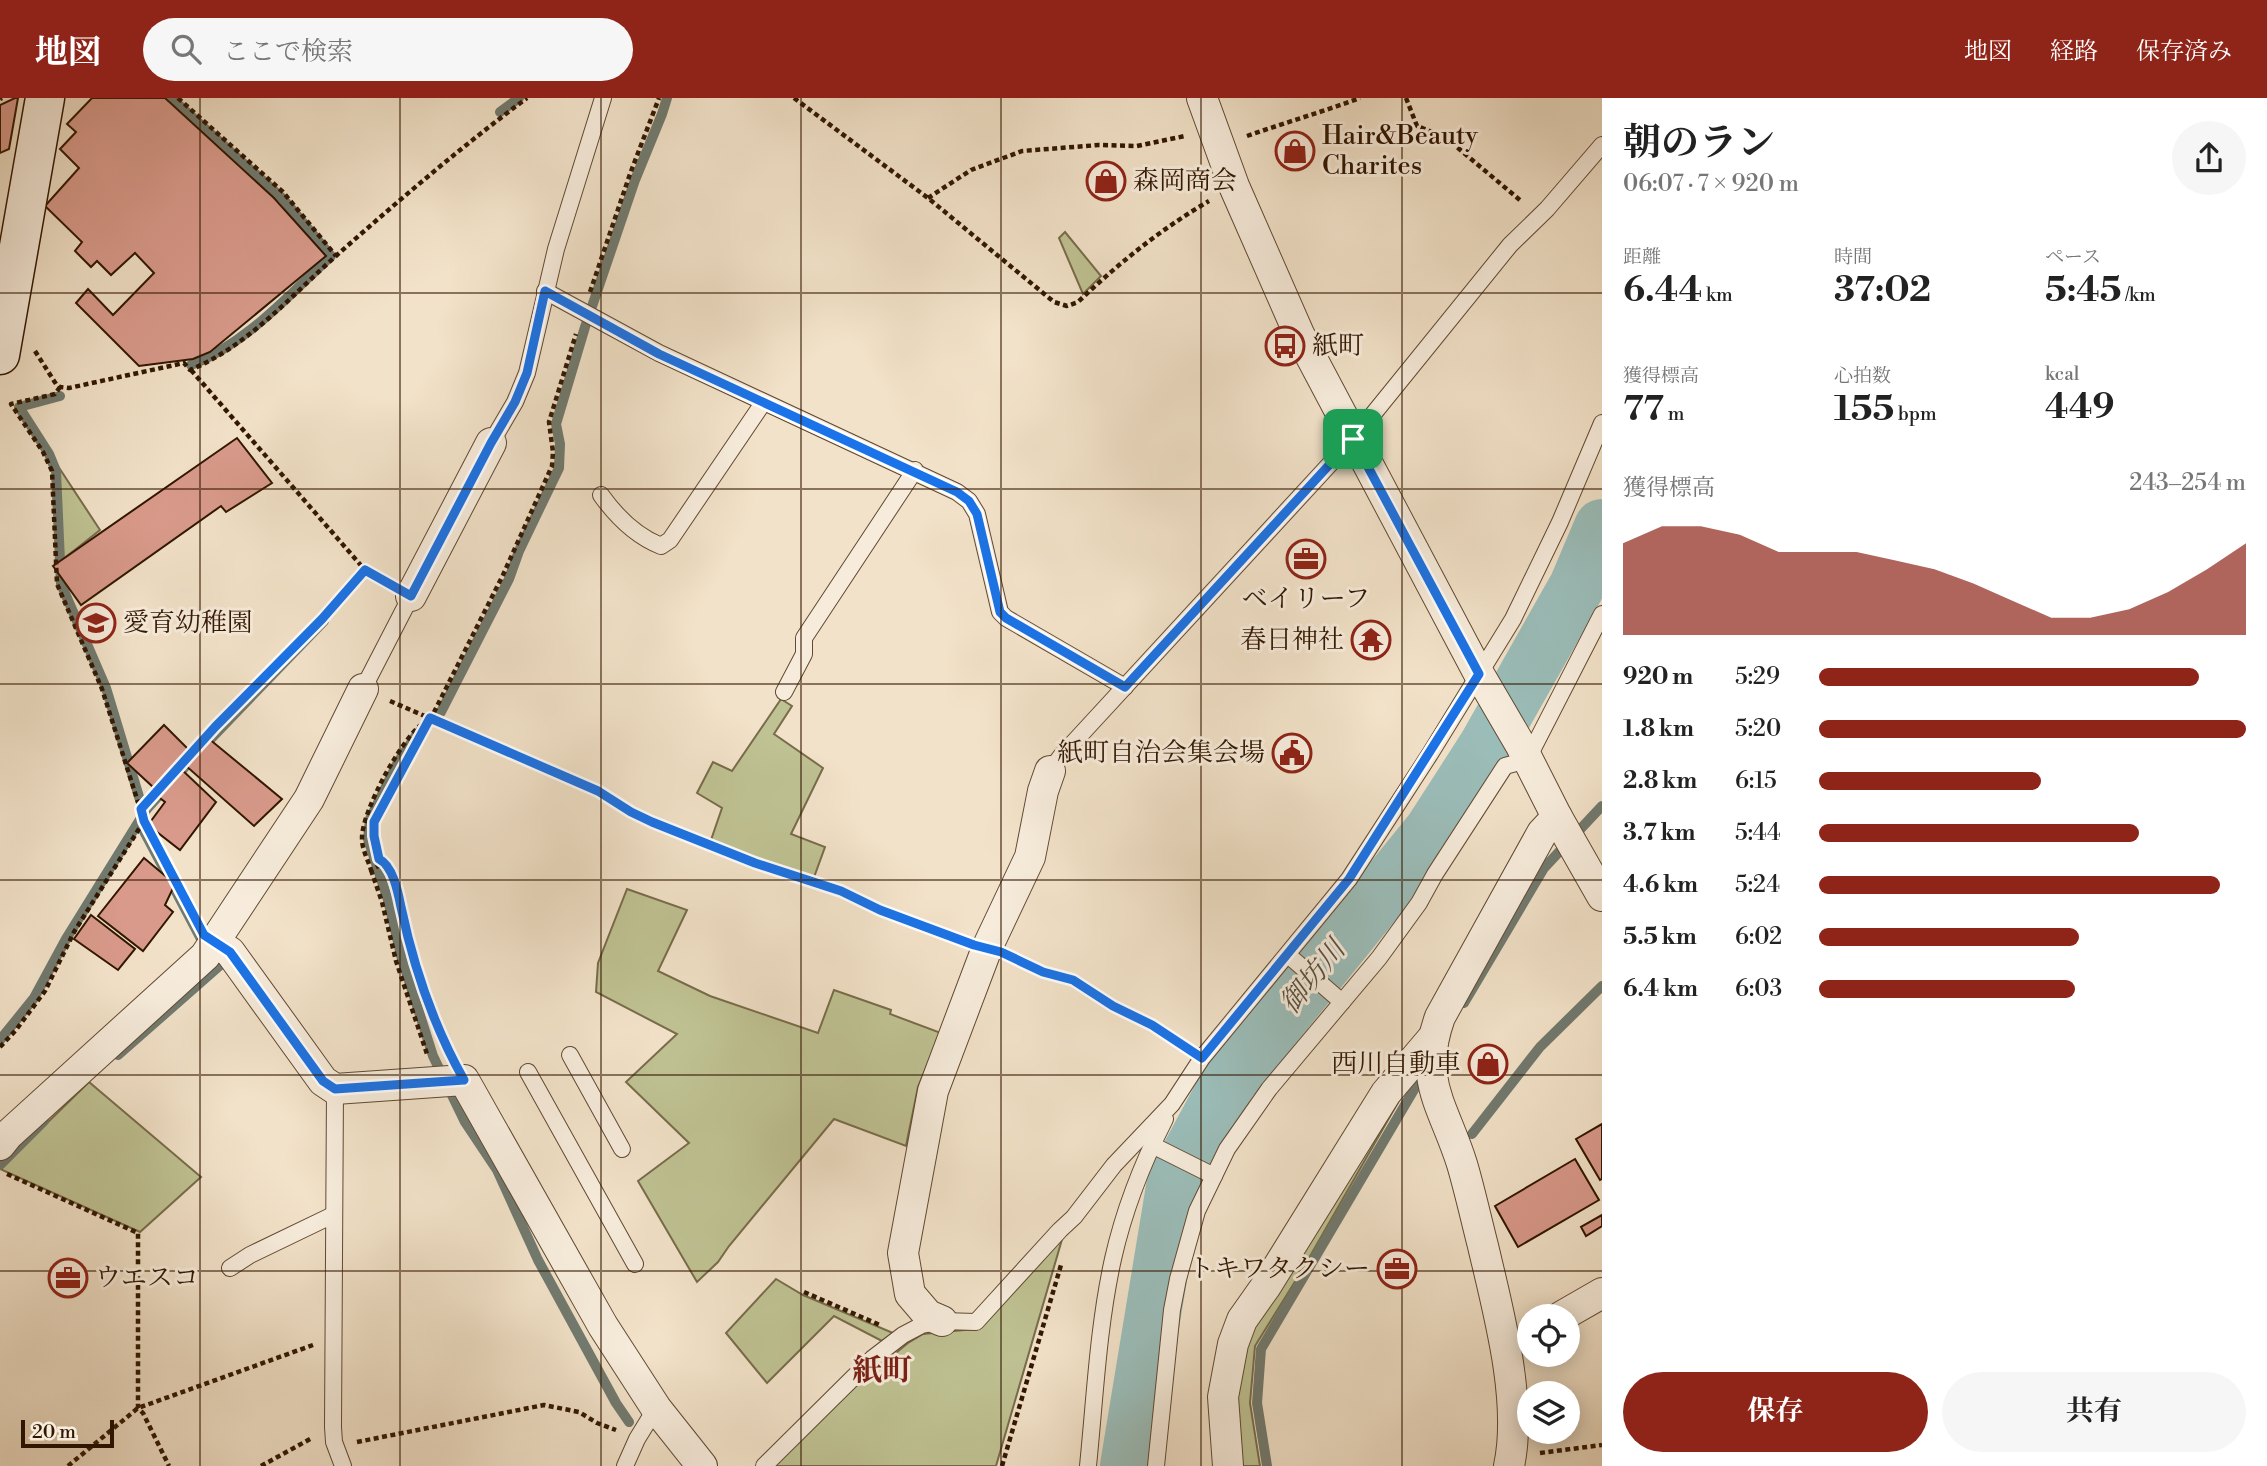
<!DOCTYPE html>
<html lang="ja">
<meta charset="utf-8">
<style>
:root{--surface:#fff;--page:#f6f6f6;--text:#222;--muted:#767676;--accent:#8f2418}
body{margin:0;font-family:"Libre Bodoni","Noto Serif JP",serif;background:var(--page);color:var(--text);height:100vh;display:flex;flex-direction:column;font-size:26px;white-space:nowrap}
*{box-sizing:border-box;margin:0}
p{font-size:23px;color:var(--muted)}
.icon{flex:none;width:38px;height:38px;fill:none;stroke:currentColor;stroke-width:2;stroke-linecap:round;stroke-linejoin:round}
.map{position:relative;flex:1;overflow:hidden}
.side{display:flex;flex-direction:column;background:var(--surface);width:665px}
.side>*{flex:none}
.fabs{position:absolute;left:1517px;top:1206px;display:grid;gap:14px}
.fabs a{display:grid;place-items:center;width:63px;height:63px;border-radius:50%;background:var(--surface);box-shadow:0 4px 18px #0003;font-size:35px}
.scale{position:absolute;left:21px;bottom:18px;width:93px;box-sizing:border-box;padding-left:7px;border:4px solid #311600;border-top:0;font-size:19px;line-height:24px;white-space:nowrap;color:#311600;-webkit-text-stroke:5px #f7ecdc;paint-order:stroke}
.pin{position:absolute;display:grid;place-items:center;width:60px;height:60px;color:#fff;margin:-30px;border-radius:14px;box-shadow:0 4px 10px #0006}
.round{display:grid;place-items:center;flex:none;width:74px;height:74px;border-radius:37px;background:var(--page)}
.overview{display:flex;align-items:center;justify-content:space-between;height:119px;padding:0 21px}
h1{font-size:38px;font-weight:700;line-height:52px}
.figures{display:grid;grid-template-columns:repeat(3,1fr);gap:10px;height:119px;padding:7px 21px}
.figures div{display:grid;align-content:center}
.figures b{font-size:35px;font-weight:700}
.figures small{font-size:19px;font-weight:400}
.figures p{font-size:19px}
.chart{height:196px;padding:14px 21px}
.chart p{display:flex;justify-content:space-between}
.chart svg{width:100%;height:126px;margin-top:7px;fill:var(--accent);opacity:.7}
.primary-button{display:flex;gap:14px;margin-top:auto;padding:14px 21px}
.primary-button a{flex:1;height:80px;border-radius:42px;background:var(--accent);color:#fff;font-size:28px;font-weight:700;line-height:80px;text-align:center}
.primary-button a+a{background:var(--page);color:var(--text)}
ul{padding:0 21px;list-style:none;font-size:23px}
li{display:grid;grid-template-columns:112px 84px 1fr;align-items:center;height:52px}
li i{height:18px;border-radius:9px;background:var(--accent)}
header{display:flex;align-items:center;gap:42px;box-sizing:border-box;height:98px;padding:0 35px;background:var(--accent);color:#fff}
header strong{font-size:33px}
nav{display:flex;gap:38px;margin-inline-start:auto;font-size:24px}
.search{width:490px;height:63px;background:var(--page);display:flex;align-items:center;gap:18px;box-sizing:border-box;padding:0 24px;border-radius:38px;color:var(--muted);font-size:26px}
main{display:flex;flex:1;min-height:0}
.map>svg:first-child{display:block}
.green{fill:#bfc293;stroke:#786c4a;stroke-width:2}
.lines{fill:none;stroke-linecap:round;stroke-linejoin:round}
.stream{stroke:#717a6f;stroke-width:10}
.river{stroke:#9bbdb9;stroke-width:56}
.building{fill:#d99a8b;stroke:#311600;stroke-width:2}
.lane-casing{stroke:#614932;stroke-width:18}
.street-casing{stroke:#614932;stroke-width:32}
.secondary-casing{stroke:#311600;stroke-width:41}
.path{stroke:#311600;stroke-width:4.5;stroke-dasharray:5 3.5;stroke-linecap:butt}
.lane{stroke:#f7ecdc;stroke-width:16}
.street{stroke:#f7ecdc;stroke-width:30}
.secondary{stroke:#f7ecdc;stroke-width:38}
.route-casing{stroke:#fff;stroke-width:14}
.route{stroke:#1a73e8;stroke-width:9}
.grid{fill:none;stroke:#311600;stroke-width:2;stroke-opacity:0.55}
.labels{text-anchor:middle;dominant-baseline:central;stroke-width:6;stroke-linejoin:round;paint-order:stroke}
.poi-label{font-size:26px;fill:#311600;stroke:#f7ecdc;text-anchor:start}
.water-label{font-size:28px;font-style:italic;fill:#565041;stroke:#f7ecdc}
.quarter-label{font-size:30px;font-weight:bold;fill:#7a1f14;stroke:#f7ecdc}
</style>
<header>
<strong>地図</strong>
<div class="search"><svg class="icon" aria-label="search" viewBox="0 0 24 24"><circle cx="10" cy="10" r="6"/><path d="M15 15l6 6"/></svg>ここで検索</div>
<nav><a>地図</a><a>経路</a><a>保存済み</a></nav>
</header>
<main>
<div class="map">
<svg width="1602" height="1368" viewBox="0 0 1602 1368">
<rect width="100%" height="100%" fill="#f2e2c9"/>
<filter id="stains"><feTurbulence type="fractalNoise" baseFrequency=".00286" numOctaves="4"/><feColorMatrix values="0 0 0 0 .2 0 0 0 0 .09 0 0 0 0 .02 0 0 0 .5 -.17"/></filter>
<radialGradient id="worn" r=".72"><stop offset=".6" stop-color="#630" stop-opacity="0"/><stop offset="1" stop-color="#630" stop-opacity=".3"/></radialGradient>
<g class="green">
<path d="M 1065,134 L 1101,178 L 1083,196 L 1059,140 Z"/>
<path d="M 52,359 L 100,432 L 62,462 L 57,374 Z"/>
<path d="M 781,601 L 792,608 L 774,636 L 823,670 L 791,736 L 825,749 L 813,782 L 710,745 L 722,710 L 697,695 L 713,664 L 732,673 Z"/>
<path d="M 627,791 L 687,812 L 658,873 L 710,898 L 818,935 L 834,892 L 891,912 L 890,916 L 941,935 L 918,989 L 906,1048 L 834,1021 L 729,1148 L 718,1164 L 697,1184 L 638,1083 L 689,1045 L 626,984 L 677,936 L 596,894 L 598,865 Z"/>
<path d="M 89,984 L 201,1079 L 140,1134 L 0,1071 Z"/>
<path d="M 1408,987 L 1301,1174 L 1255,1248 L 1250,1305 L 1260,1368 L 1238,1368 L 1233,1331 L 1242,1247 Z"/>
<path d="M 1063,1138 L 996,1368 L 773,1368 L 852,1291 L 908,1245 L 923,1236 L 974,1231 Z"/>
<path d="M 776,1181 L 803,1197 L 893,1235 L 882,1243 L 834,1218 L 767,1285 L 726,1235 Z"/>
</g>
<g class="lines">
<g class="stream">
<path d="M 171,0 L 283,101 L 331,158 C 289,197 246,246 191,267"/>
<path d="M 500,14 L 519,0"/>
<path d="M 60,298 L 19,309 L 49,356 L 56,373 L 61,486 L 106,590 L 140,702 L 146,712"/>
<path d="M 203,649 L 324,523"/>
<path d="M 139,724 L 201,841"/>
<path d="M 1464,905 L 1544,770 L 1602,708"/>
<path d="M 0,942 L 34,900 L 66,841 L 146,712 L 193,660"/>
<path d="M 118,957 L 225,863"/>
<path d="M 1472,1036 L 1540,949 L 1602,888"/>
<path d="M 0,1067 L 44,1023"/>
<path d="M 629,1324 L 616,1305 L 538,1162 L 497,1072 L 465,1024 L 433,958 L 402,861 L 388,802 L 368,741 L 370,721 L 398,664 L 417,636 L 441,614 L 509,481 L 519,453 L 559,370 L 560,346 L 556,326 L 585,229 L 635,82 L 662,16 L 667,0"/>
<path d="M 1267,1368 L 1257,1305 L 1261,1251 L 1425,973"/>
</g>
<path class="river" d="M 1128,1368 L 1175,1083 L 1229,983 L 1432,733 L 1486,649 L 1577,488 L 1602,429"/>
</g>
<g class="building">
<path d="M 15,0 L 18,0 L 9,51 L 0,55 L 0,7 Z"/>
<path d="M 92,0 L 165,0 L 274,100 L 326,158 L 210,254 L 193,261 L 139,268 L 76,205 L 88,191 L 113,217 L 154,175 L 135,155 L 111,177 L 97,163 L 91,169 L 75,153 L 82,144 L 45,108 L 79,70 L 60,51 L 76,34 L 67,26 Z"/>
<path d="M 237,340 L 272,385 L 226,414 L 221,408 L 81,507 L 53,468 Z"/>
<path d="M 164,627 L 189,652 L 153,689 L 127,665 Z"/>
<path d="M 208,640 L 282,701 L 254,728 L 185,667 Z"/>
<path d="M 180,670 L 216,704 L 180,752 L 148,727 L 165,704 L 156,697 Z"/>
<path d="M 144,760 L 175,786 L 165,807 L 173,814 L 143,853 L 98,818 Z"/>
<path d="M 91,817 L 135,851 L 118,872 L 74,841 Z"/>
<path d="M 1602,1026 L 1602,1081 L 1600,1082 L 1576,1041 Z"/>
<path d="M 1575,1061 L 1599,1102 L 1518,1149 L 1495,1108 Z"/>
<path d="M 1602,1117 L 1602,1128 L 1586,1138 L 1581,1129 Z"/>
</g>
<g class="lines">
<defs>
<g id="lane">
<path d="M 545,193 L 659,255 L 957,394 L 969,403 L 977,416 L 1000,514 L 1006,520 L 1125,589"/>
<path d="M 491,345 L 515,304 L 527,275 L 556,151 L 603,0"/>
<path d="M 601,397 C 616,418 636,438 661,448 L 670,442 L 763,305"/>
<path d="M 363,591 L 411,498"/>
<path d="M 784,594 L 804,556 L 804,540 L 915,372"/>
<path d="M 1050,673 L 1061,658 L 1353,341 L 1510,147 L 1547,111 L 1602,47"/>
<path d="M 1288,857 L 1342,904"/>
<path d="M 570,957 L 622,1051"/>
<path d="M 528,974 L 635,1166"/>
<path d="M 335,991 L 333,1329 L 334,1344 L 343,1368"/>
<path d="M 1152,1047 L 1214,1078"/>
<path d="M 230,1170 L 250,1157 L 333,1117"/>
<path d="M 625,1368 L 637,1341 L 656,1310"/>
<path d="M 764,1368 L 873,1260 L 903,1237 L 922,1227 L 942,1223 L 976,1224 L 1060,1132 L 1074,1119 L 1114,1067 L 1172,1006 L 1202,960 L 1349,781 L 1430,656 L 1513,521 L 1560,424 L 1602,325"/>
<path d="M 1088,1368 C 1095,1299 1098,1229 1113,1161 C 1124,1112 1142,1066 1165,1021"/>
<path d="M 1156,1368 L 1172,1212 L 1178,1181 L 1197,1113 L 1227,1051 L 1269,991 L 1379,860 L 1419,805 L 1435,776 L 1505,668 L 1527,662 L 1602,516"/>
</g>
<g id="street">
<path d="M 1202,0 L 1234,88 L 1299,236 L 1479,576 L 1521,648 L 1557,719 L 1602,798"/>
<path d="M 411,498 L 491,345"/>
<path d="M 214,844 L 230,854 L 323,983 L 335,991 L 464,982 L 603,1228 L 656,1310 L 702,1368"/>
<path d="M 0,1047 L 8,1037 L 205,858 L 309,701 L 363,591"/>
<path d="M 1562,1218 L 1602,1195"/>
<path d="M 942,1223 L 928,1217 L 910,1196 L 903,1155 L 933,993 L 987,850 L 1030,759 L 1043,693 L 1050,673"/>
<path d="M 1228,1368 L 1223,1299 L 1233,1246 L 1242,1222 L 1266,1188 L 1386,995 L 1431,942"/>
<path d="M 1509,1368 C 1523,1303 1498,1212 1483,1148 C 1476,1121 1470,1093 1462,1066 C 1444,1008 1417,983 1440,919 L 1542,735 L 1557,719"/>
</g>
<path id="secondary" d="M 0,257 L 45,0"/>
</defs>
<use href="#lane" class="lane-casing"/>
<use href="#street" class="street-casing"/>
<use href="#secondary" class="secondary-casing"/>
<g class="path">
<path d="M 178,0 L 283,94 L 336,158"/>
<path d="M 794,0 L 928,100 L 1054,204 L 1067,208 L 1078,204 C 1119,165 1161,131 1209,103"/>
<path d="M 1406,0 L 1417,28 L 1445,39 L 1521,103"/>
<path d="M 0,1 L 2,0"/>
<path d="M 1247,38 C 1284,25 1322,14 1360,0"/>
<path d="M 928,100 L 971,72 L 1022,53 L 1099,47 L 1137,48 L 1185,38"/>
<path d="M 590,194 L 630,76 L 659,0"/>
<path d="M 35,253 L 56,286 L 60,289 L 69,290 L 184,265 L 190,272 C 248,248 291,198 337,157 C 398,103 461,49 527,0"/>
<path d="M 191,272 L 365,472 L 385,484"/>
<path d="M 60,289 L 55,296 L 11,306 L 43,354 L 52,373 L 57,486 L 102,591 L 144,723 L 195,819"/>
<path d="M 390,603 L 599,693 L 631,714 L 651,724 L 755,765 L 841,793 L 880,812 L 958,841"/>
<path d="M 429,621 C 405,632 361,714 362,741 C 362,751 368,762 371,772 L 386,764 L 398,794 L 409,848 L 422,891 L 448,954"/>
<path d="M 141,711 L 218,625 L 322,521 L 365,472"/>
<path d="M 386,764 L 379,761 L 374,738 L 374,724 L 421,640 L 503,477 L 552,368 L 553,354 L 549,324 L 576,236"/>
<path d="M 371,772 L 382,804 L 396,863 L 427,956"/>
<path d="M 1013,860 L 1043,874 L 1073,882 L 1113,909 L 1151,927 L 1184,948"/>
<path d="M 0,949 L 16,932 L 45,893 L 74,834 L 144,723"/>
<path d="M 7,1076 L 138,1135 L 138,1310 L 143,1315 L 169,1368"/>
<path d="M 804,1194 L 880,1227"/>
<path d="M 357,1344 L 544,1307 L 579,1314 L 597,1325 L 616,1332"/>
<path d="M 1540,1355 L 1602,1347"/>
<path d="M 68,1368 L 138,1310 L 313,1247"/>
<path d="M 261,1368 L 312,1340"/>
<path d="M 1002,1368 L 1061,1167"/>
</g>
<use href="#lane" class="lane"/>
<use href="#street" class="street"/>
<use href="#secondary" class="secondary"/>
</g>
<g class="lines">
<defs>
<path id="route" d="M 545,193 L 659,256 L 957,394 L 969,403 L 977,416 L 1000,514 L 1006,520 L 1125,589 L 1353,341 L 1479,576 L 1349,781 L 1202,960 L 1152,927 L 1113,908 L 1073,882 L 1043,874 L 1001,854 L 974,847 L 880,812 L 841,793 L 755,765 L 652,724 L 631,714 L 598,693 L 430,620 L 374,724 L 374,738 L 379,761 C 393,768 398,794 401,809 C 414,871 433,927 464,982 L 335,991 L 323,983 L 230,854 L 204,837 L 144,723 L 141,711 L 215,629 L 322,521 L 365,472 L 411,498 L 491,345 L 515,304 L 527,275 Z"/>
</defs>
<use href="#route" class="route-casing"/>
<use href="#route" class="route"/>
</g>
<path class="grid" d="M 200,0 L 200,1368M 400,0 L 400,1368M 601,0 L 601,1368M 801,0 L 801,1368M 1001,0 L 1001,1368M 1201,0 L 1201,1368M 1402,0 L 1402,1368M 0,195 L 1602,195M 0,391 L 1602,391M 0,586 L 1602,586M 0,782 L 1602,782M 0,977 L 1602,977M 0,1173 L 1602,1173"/>
<defs>
<symbol id="shop-ring" viewBox="-11 -11 22 22"><circle r="9.5" fill="#f7ecdc" stroke="#8f2418" stroke-width="1.5"/><path d="M-5-2.5h2.3a2.7 3.5 0 0 1 5.4 0H5L5.5 6h-11ZM-1.5-2.5h3a1.5 2.3 0 0 0-3 0Z" fill="#8f2418"/></symbol>
<symbol id="bus-ring" viewBox="-11 -11 22 22"><circle r="9.5" fill="#f7ecdc" stroke="#8f2418" stroke-width="1.5"/><path d="M-5-6H5V4H4V6H2V4H-2V6H-4V4H-5ZM-3.5-4V0h7V-4ZM-3.5 1.2v1.5H-2V1.2ZM2 1.2v1.5H3.5V1.2Z" fill="#8f2418"/></symbol>
<symbol id="office-ring" viewBox="-11 -11 22 22"><circle r="9.5" fill="#f7ecdc" stroke="#8f2418" stroke-width="1.5"/><path d="M-6-3h4V-5.5h4V-3h4V5H-6ZM-1-4.5V-3h2v-1.5ZM-6 0V1H6V0Z" fill="#8f2418"/></symbol>
<symbol id="school-ring" viewBox="-11 -11 22 22"><circle r="9.5" fill="#f7ecdc" stroke="#8f2418" stroke-width="1.5"/><path d="M0-5L7-2L0 1L-7-2ZM-4 1L0 2.5L4 1V4Q0 6-4 4Z" fill="#8f2418"/></symbol>
<symbol id="temple-ring" viewBox="-11 -11 22 22"><circle r="9.5" fill="#f7ecdc" stroke="#8f2418" stroke-width="1.5"/><path d="M0-6L5-2H3V0L6.5 2.5H4V6H1.5V3h-3V6H-4V2.5H-6.5L-3 0V-2H-5Z" fill="#8f2418"/></symbol>
<symbol id="civic-ring" viewBox="-11 -11 22 22"><circle r="9.5" fill="#f7ecdc" stroke="#8f2418" stroke-width="1.5"/><path d="M-.6-6.5H3V-4.5H.6V-3L4-1V1h2V6H-6V1h2V-1L-.6-3ZM-1.2 2.5V6h2.4V2.5Z" fill="#8f2418"/></symbol>
</defs>
<g fill-rule="evenodd">
<use href="#shop-ring" x="1273" y="31" width="44" height="44"/>
<use href="#shop-ring" x="1084" y="61" width="44" height="44"/>
<use href="#bus-ring" x="1263" y="226" width="44" height="44"/>
<use href="#office-ring" x="1284" y="439" width="44" height="44"/>
<use href="#school-ring" x="74" y="503" width="44" height="44"/>
<use href="#temple-ring" x="1349" y="520" width="44" height="44"/>
<use href="#civic-ring" x="1270" y="633" width="44" height="44"/>
<use href="#shop-ring" x="1466" y="944" width="44" height="44"/>
<use href="#office-ring" x="1375" y="1149" width="44" height="44"/>
<use href="#office-ring" x="46" y="1158" width="44" height="44"/>
</g>
<g class="labels">
<g class="poi-label">
<text x="1322" y="38">Hair&amp;Beauty<tspan x="1322" dy="30">Charites</tspan></text>
<text x="1133" y="83">森岡商会</text>
<text x="1312" y="248">紙町</text>
<text x="1306" y="501" text-anchor="middle">ベイリーフ</text>
<text x="123" y="525">愛育幼稚園</text>
<text x="1344" y="542" text-anchor="end">春日神社</text>
<text x="1265" y="655" text-anchor="end">紙町自治会集会場</text>
<text x="1461" y="966" text-anchor="end">西川自動車</text>
<text x="1370" y="1171" text-anchor="end">トキワタクシー</text>
<text x="95" y="1180">ウエスコ</text>
</g>
<g class="water-label">
<text transform="translate(1313 879) rotate(-51)">御坊川</text>
</g>
<g class="quarter-label">
<text x="882" y="1273">紙町</text>
</g>
</g>
<rect width="100%" height="100%" filter="url(#stains)"/>
<rect width="100%" height="100%" fill="url(#worn)"/>
</svg>
<div class="fabs">
<a><svg class="icon" aria-label="locate" viewBox="0 0 24 24"><circle cx="12" cy="12" r="6"/><path d="M12 2v4M12 18v4M2 12h4M18 12h4"/></svg></a>
<a><svg class="icon" aria-label="layers" viewBox="0 0 24 24"><path d="M12 4l9 5-9 5-9-5zM3 14l9 5 9-5"/></svg></a>
</div>
<div class="scale">20 m</div>
<div class="pin" style="left:1353px;top:341px;background:#1e9e55"><svg class="icon" aria-label="arrive" viewBox="0 0 24 24"><path d="M6 21V4h12l-3 4 3 4H6"/></svg></div>
</div>
<section class="side">
<div class="overview"><div><h1>朝のラン</h1><p>06:07 · 7 × 920 m</p></div><a class="round"><svg class="icon" aria-label="share" viewBox="0 0 24 24"><path d="M12 15V3M7 8l5-5 5 5M5 13v7h14v-7"/></svg></a></div>
<div class="figures">
<div><p>距離</p><b>6.44<small> km</small></b></div>
<div><p>時間</p><b>37:02</b></div>
<div><p>ペース</p><b>5:45<small> /km</small></b></div>
</div>
<div class="figures">
<div><p>獲得標高</p><b>77<small> m</small></b></div>
<div><p>心拍数</p><b>155<small> bpm</small></b></div>
<div><p>kcal</p><b>449</b></div>
</div>
<div class="chart"><p><span>獲得標高</span>243–254 m</p>
<svg viewBox="0 0 160 44" preserveAspectRatio="none"><path d="M0 44V12L10 6L20 6L30 9L40 15L50 15L60 15L70 18L80 21L90 26L100 32L110 38L120 38L130 35L140 29L150 21L160 12V44z"/></svg>
</div>
<ul>
<li><b>920 m</b>5:29<i style="width:89%"></i></li>
<li><b>1.8 km</b>5:20<i style="width:100%"></i></li>
<li><b>2.8 km</b>6:15<i style="width:52%"></i></li>
<li><b>3.7 km</b>5:44<i style="width:75%"></i></li>
<li><b>4.6 km</b>5:24<i style="width:94%"></i></li>
<li><b>5.5 km</b>6:02<i style="width:61%"></i></li>
<li><b>6.4 km</b>6:03<i style="width:60%"></i></li>
</ul>
<div class="primary-button"><a>保存</a><a>共有</a></div>
</section>
</main>
